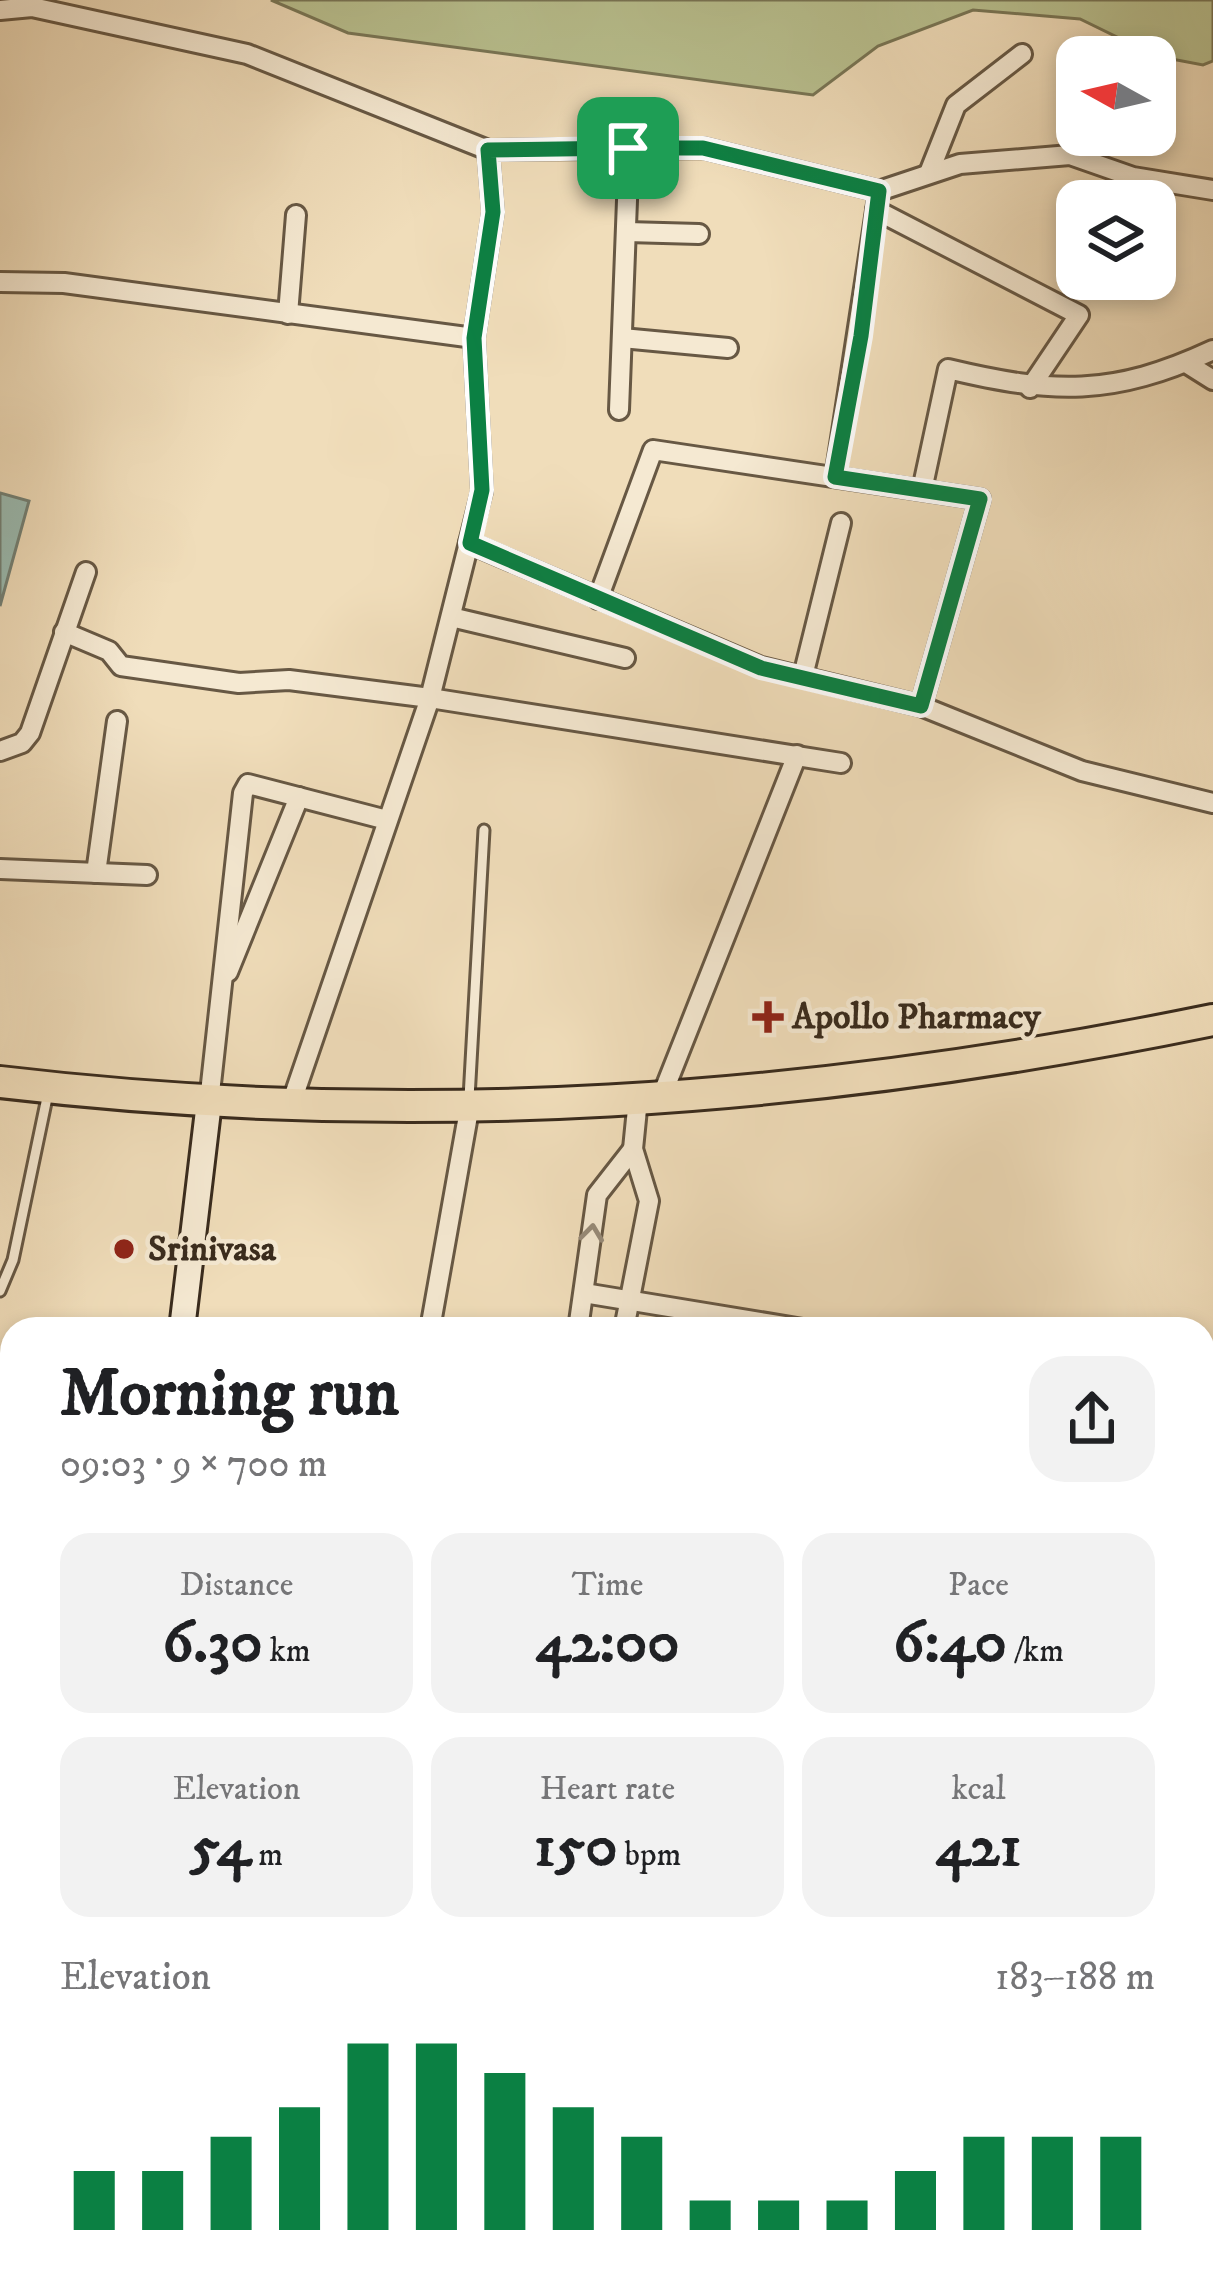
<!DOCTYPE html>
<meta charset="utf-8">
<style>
:root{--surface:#fff;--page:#f2f2f2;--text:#202124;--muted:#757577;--accent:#0b8043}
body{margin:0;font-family:"IM FELL DW Pica",serif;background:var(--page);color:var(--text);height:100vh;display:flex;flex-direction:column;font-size:45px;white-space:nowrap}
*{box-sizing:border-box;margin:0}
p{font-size:39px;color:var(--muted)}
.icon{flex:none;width:66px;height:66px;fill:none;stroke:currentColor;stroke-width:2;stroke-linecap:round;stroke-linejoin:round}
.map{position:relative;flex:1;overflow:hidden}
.panel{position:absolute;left:0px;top:1317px;width:1215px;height:975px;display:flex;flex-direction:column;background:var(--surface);border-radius:36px 36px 0 0;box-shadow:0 6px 18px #0003}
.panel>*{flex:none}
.needle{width:78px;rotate:278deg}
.fabs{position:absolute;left:1056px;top:36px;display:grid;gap:24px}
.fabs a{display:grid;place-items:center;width:120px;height:120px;border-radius:24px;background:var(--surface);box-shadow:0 6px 18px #0003;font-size:60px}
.pin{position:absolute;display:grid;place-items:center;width:102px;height:102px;color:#fff;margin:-51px;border-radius:24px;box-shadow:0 6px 18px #0006}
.round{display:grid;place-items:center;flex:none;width:126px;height:126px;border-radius:36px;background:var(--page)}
.overview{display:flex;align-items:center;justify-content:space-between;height:204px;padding:0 60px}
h1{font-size:66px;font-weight:800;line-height:90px}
.stats{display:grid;grid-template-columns:repeat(3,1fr);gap:18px;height:204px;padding:12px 60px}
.stats div{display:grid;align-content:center;border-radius:30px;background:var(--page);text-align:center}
.stats b{font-size:60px;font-weight:800}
.stats small{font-size:33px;font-weight:400}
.stats p{font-size:33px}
.chart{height:336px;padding:24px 60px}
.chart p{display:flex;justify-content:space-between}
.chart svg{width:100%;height:216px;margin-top:12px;stroke:var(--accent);stroke-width:6}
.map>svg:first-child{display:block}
.green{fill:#b9c190;stroke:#797656;stroke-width:3}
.water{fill:#9abbb1;stroke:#738176;stroke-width:3}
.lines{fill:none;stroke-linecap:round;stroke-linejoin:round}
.service-casing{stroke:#675844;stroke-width:15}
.minor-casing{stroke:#675844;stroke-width:24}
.secondary-casing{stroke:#392b1d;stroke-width:30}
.primary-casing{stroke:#392b1d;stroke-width:33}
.trunk-casing{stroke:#392b1d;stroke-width:36}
.service{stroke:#f5e9d2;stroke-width:9}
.minor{stroke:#f5e9d2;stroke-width:18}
.secondary{stroke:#f5e9d2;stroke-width:24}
.primary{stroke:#f0ddba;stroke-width:27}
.trunk{stroke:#f0ddba;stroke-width:30}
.oneway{stroke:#978a78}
.route-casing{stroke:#fff;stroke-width:24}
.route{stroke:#0b8043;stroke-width:15}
.poi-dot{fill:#8f2418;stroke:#f5e9d2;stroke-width:4.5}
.labels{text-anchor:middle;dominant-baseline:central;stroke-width:9;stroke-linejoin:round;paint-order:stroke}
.poi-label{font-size:36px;font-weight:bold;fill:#392b1d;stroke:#f5e9d2;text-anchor:start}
</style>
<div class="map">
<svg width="1213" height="2290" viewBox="0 0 1213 2290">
<rect width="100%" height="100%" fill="#f0ddba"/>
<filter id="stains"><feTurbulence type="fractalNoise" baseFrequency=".00167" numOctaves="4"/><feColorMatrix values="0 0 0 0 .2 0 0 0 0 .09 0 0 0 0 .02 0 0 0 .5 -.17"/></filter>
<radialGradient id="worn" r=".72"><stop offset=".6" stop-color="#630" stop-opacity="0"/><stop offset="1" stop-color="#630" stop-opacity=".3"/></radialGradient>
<path class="green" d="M 271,0 L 1213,0 L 1213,61 L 1203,65 L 1156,56 L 1080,19 L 973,10 L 878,46 L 813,95 L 348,33 Z"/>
<path class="water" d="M 0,493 L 29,501 L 0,606 Z"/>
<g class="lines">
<defs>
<g id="service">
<path d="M 469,1098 L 484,830"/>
<path d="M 0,1291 L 13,1260 L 48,1093"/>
</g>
<g id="minor">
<path d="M 0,10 L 32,7 L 247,54 L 488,150 L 493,212 L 474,338"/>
<path d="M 488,150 L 703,148 L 879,191 L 960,164 L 1070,155 L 1133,177 L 1213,190"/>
<path d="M 929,173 L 956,105 L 1022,54"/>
<path d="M 876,210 L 1079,315 L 1030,388"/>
<path d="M 627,232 L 699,234"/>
<path d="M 0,282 L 64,283 L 474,338 L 482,491 L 430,698 L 290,1107"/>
<path d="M 288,314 L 296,215"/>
<path d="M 622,338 L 728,348"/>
<path d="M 1186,363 L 1213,380"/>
<path d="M 619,410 L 629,148"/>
<path d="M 835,477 L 877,204"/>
<path d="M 922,490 L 948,369 C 1053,394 1112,397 1213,350"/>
<path d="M 469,543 L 761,667 L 921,706 L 1082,771 L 1213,803"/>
<path d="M 598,599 L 653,450 L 980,499 L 921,706"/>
<path d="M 451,617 L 625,658"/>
<path d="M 64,632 L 109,651 L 121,666 L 239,683 L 289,680 L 430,698 L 841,763"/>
<path d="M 803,676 L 841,523"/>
<path d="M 0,751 L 22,743 L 30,733 L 86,572"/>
<path d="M 0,869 L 147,875"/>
<path d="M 96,873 L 117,721"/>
<path d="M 228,972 L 299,797"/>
<path d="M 661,1098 L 797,755"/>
<path d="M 209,1102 L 243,793 L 248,784 L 387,820"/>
<path d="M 584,1293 L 803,1329"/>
<path d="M 430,1329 L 469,1110"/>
<path d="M 578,1329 L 597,1195 L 633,1149"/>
<path d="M 624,1329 L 649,1201 L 633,1149 L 638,1099"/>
<path d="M 1203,1384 L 1213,1385"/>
<path d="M 1203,1513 L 1213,1468"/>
<path d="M 1203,1595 L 1213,1596"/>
<path d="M 0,1612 L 10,1563"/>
<path d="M 1203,1665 L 1213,1667"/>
<path d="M 0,1781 L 12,1787"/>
<path d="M 1203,2036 L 1213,2039"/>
<path d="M 301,2280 L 363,2290"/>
<path d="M 619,2280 L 668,2290"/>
<path d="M 150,2290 L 153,2280"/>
<path d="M 254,2290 L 256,2280"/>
<path d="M 427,2290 L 428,2280"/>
<path d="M 474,2290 L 476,2280"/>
<path d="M 745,2290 L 747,2280"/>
<path d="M 779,2290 L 781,2280"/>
<path d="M 860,2290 L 862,2280"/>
<path d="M 941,2290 L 943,2280"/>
<path d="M 1038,2290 L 1041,2280"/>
</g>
<g id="secondary">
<path d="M 182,1329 L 209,1102"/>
<path d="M 0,1962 L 12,1947"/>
</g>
<g id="primary">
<path d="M 1203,2076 L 1213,2054"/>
<path d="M 1105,2290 L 1109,2280"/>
</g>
<path id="trunk" d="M 0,1082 C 412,1131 808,1103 1213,1020"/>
</defs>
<use href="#service" class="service-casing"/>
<use href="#minor" class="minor-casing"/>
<use href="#secondary" class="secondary-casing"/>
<use href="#primary" class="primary-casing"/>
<use href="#trunk" class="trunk-casing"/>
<use href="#service" class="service"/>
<use href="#minor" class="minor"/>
<use href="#secondary" class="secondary"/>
<use href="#primary" class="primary"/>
<use href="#trunk" class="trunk"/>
</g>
<defs><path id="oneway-chevron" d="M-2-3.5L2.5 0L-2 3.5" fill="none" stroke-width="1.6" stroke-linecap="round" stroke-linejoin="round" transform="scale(3)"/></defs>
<use class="oneway" href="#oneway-chevron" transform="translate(592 1233) rotate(-83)"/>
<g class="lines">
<defs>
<path id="route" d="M 628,148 L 703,148 L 879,191 L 861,336 L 835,477 L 980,499 L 921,706 L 761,668 L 470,543 L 482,490 L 474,338 L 493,212 L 488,150 Z"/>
</defs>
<use href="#route" class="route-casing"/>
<use href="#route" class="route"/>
</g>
<g class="poi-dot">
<path d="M762 999h12v12h12v12h-12v12h-12v-12h-12v-12h12z"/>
<circle cx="124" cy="1249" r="12"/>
</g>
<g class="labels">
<g class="poi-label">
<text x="792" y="1017">Apollo Pharmacy</text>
<text x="148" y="1249">Srinivasa</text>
</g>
</g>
<rect width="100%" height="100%" filter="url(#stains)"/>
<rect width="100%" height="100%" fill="url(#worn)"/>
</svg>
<div class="fabs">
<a><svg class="needle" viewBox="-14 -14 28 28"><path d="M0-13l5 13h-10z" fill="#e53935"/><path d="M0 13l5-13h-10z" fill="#757577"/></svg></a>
<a><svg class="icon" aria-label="layers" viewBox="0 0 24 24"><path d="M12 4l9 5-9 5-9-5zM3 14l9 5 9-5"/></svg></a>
</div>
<div class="pin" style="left:628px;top:148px;background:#1e9e55"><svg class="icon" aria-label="arrive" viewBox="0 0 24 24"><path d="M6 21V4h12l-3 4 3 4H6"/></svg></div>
<section class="panel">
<div class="overview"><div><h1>Morning run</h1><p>09:03 · 9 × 700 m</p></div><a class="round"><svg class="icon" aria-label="share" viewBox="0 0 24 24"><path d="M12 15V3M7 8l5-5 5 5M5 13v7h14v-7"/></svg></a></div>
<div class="stats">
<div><p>Distance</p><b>6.30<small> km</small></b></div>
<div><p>Time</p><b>42:00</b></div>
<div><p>Pace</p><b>6:40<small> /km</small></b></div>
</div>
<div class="stats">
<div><p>Elevation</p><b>54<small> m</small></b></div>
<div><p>Heart rate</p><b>150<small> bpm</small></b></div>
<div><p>kcal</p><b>421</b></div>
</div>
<div class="chart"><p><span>Elevation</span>183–188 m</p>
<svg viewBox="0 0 160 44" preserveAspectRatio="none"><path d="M5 44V32M15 44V32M25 44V25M35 44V19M45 44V6M55 44V6M65 44V12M75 44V19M85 44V25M95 44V38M105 44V38M115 44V38M125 44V32M135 44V25M145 44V25M155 44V25"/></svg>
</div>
</section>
</div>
